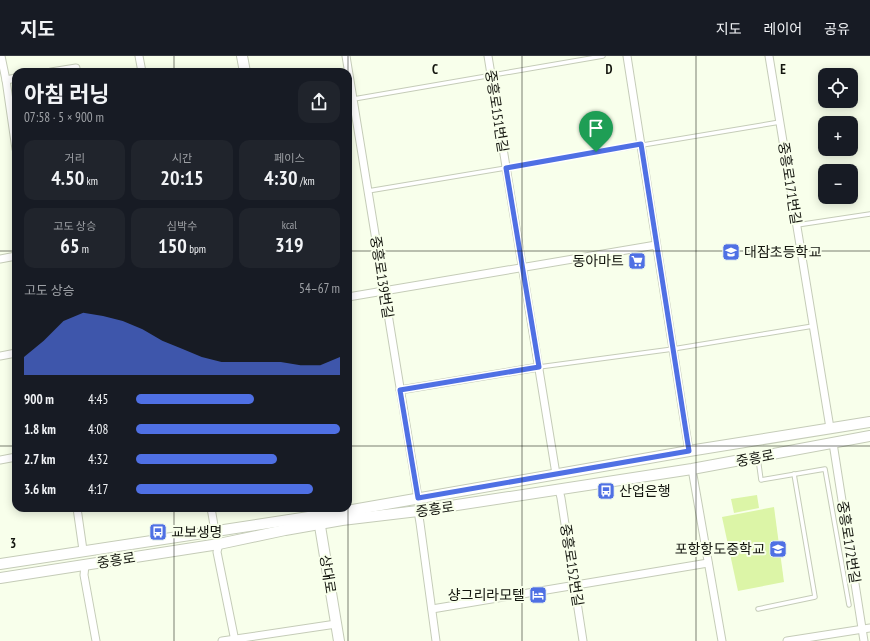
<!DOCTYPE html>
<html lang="ko">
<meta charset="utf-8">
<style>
:root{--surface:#171b24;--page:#20242c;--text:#f1f3f6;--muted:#9ea1a6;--line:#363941;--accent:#4f70e4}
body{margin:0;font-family:"PT Sans Narrow","Noto Sans KR",sans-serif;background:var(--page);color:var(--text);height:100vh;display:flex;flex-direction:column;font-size:15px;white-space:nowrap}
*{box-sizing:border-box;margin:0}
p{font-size:13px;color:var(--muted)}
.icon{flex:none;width:22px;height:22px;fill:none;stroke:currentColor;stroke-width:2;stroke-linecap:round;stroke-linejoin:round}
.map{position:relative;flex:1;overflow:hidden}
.sheet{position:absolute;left:12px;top:12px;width:340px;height:444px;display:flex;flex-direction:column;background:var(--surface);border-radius:12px;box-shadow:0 2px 10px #0003}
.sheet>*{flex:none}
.tools{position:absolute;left:818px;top:12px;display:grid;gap:8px}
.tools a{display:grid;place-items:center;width:40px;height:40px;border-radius:8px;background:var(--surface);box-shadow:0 2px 10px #0003;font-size:20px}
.pin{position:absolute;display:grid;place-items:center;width:34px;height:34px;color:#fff;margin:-41px -17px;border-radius:50% 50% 50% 0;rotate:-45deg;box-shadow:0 0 4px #0007}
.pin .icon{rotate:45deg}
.round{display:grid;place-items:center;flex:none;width:42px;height:42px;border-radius:12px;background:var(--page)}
.summary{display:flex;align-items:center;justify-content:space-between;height:68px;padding:0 12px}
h1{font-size:22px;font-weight:700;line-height:30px}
.figures{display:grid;grid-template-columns:repeat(3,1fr);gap:6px;height:68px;padding:4px 12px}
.figures div{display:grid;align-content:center;border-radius:10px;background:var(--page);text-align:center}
.figures b{font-size:20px;font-weight:700}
.figures small{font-size:11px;font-weight:400}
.figures p{font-size:11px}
.chart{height:112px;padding:8px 12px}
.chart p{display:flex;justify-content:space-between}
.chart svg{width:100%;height:72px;margin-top:4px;fill:var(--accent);opacity:.7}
ul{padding:0 12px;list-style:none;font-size:13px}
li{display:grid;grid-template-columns:64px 48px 1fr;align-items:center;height:30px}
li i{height:10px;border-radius:5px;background:var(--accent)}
header{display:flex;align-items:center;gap:24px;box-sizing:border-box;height:56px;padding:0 20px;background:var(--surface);border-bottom:1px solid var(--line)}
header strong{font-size:19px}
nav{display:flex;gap:22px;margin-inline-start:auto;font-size:14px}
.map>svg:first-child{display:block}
.pitch{fill:#dcf5a7}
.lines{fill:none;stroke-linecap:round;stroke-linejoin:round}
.service-casing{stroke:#c5ccb8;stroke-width:5.5}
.minor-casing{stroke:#c5ccb8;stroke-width:9}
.secondary-casing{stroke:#c5ccb8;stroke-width:12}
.service{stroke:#fff;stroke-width:3.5}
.minor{stroke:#fff;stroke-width:7}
.secondary{stroke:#fff;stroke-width:10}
.route-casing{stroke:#fff;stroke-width:8}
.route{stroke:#4f70e4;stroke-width:5}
.grid{fill:none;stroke:#14160f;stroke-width:1;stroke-opacity:0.55}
.labels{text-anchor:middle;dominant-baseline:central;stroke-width:4;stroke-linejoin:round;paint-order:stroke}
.street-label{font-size:14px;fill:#14160f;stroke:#f8ffeb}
.poi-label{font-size:14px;fill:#14160f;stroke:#f8ffeb;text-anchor:start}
.grid-label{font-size:13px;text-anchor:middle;font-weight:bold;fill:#14160f;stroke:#f8ffeb;stroke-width:4;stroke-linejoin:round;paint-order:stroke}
</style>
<header>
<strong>지도</strong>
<nav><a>지도</a><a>레이어</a><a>공유</a></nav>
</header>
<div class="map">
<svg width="870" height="585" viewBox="0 0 870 585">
<rect width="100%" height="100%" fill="#f8ffeb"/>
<g class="pitch">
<path d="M 757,439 L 759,452 L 734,457 L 731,443 Z"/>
<path d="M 774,451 L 784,526 L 738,535 L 722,461 Z"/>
</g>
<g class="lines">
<defs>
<g id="service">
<path d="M 348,44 L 603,0"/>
<path d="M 368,135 L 780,66"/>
<path d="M 797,169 L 870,158"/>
<path d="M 539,311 L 673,293 L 813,270"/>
<path d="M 758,402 L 761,424 L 825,413 L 849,549"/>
<path d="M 758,553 L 815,541 L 794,418"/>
</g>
<g id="minor">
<path d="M 1,0 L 6,24 L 16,93"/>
<path d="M 139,0 L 142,16"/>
<path d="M 346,0 L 418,442"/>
<path d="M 488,0 L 556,418"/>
<path d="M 627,0 L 689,395"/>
<path d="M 769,0 L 830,372"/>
<path d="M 51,16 L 76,12"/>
<path d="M 6,24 L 16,22"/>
<path d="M 0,203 L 16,200"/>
<path d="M 348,241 L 656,189"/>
<path d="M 0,300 L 16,297"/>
<path d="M 400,334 L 539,311"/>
<path d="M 833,387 L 864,585"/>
<path d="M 0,404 L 16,401"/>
<path d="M 692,413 L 722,585"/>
<path d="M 559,434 L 561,442 L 583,585"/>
<path d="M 77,452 L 83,494"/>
<path d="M 211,452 L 215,475"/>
<path d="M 418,455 L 420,467 L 436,585"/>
<path d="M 219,488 L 217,496 L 235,585"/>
<path d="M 85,509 L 84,519 L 96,585"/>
<path d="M 432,553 L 708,507"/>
<path d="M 222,585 L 336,568"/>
<path d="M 787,585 L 870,572"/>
</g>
<g id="secondary">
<path d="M 242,0 L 245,16"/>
<path d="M 317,452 L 339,585"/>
<path d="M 0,508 L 341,456 L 689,395 L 870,366"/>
<path d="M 0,522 L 219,488 L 285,474 L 342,464 L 418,455 L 692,413 L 870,380"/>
</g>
</defs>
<use href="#service" class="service-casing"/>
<use href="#minor" class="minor-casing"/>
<use href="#secondary" class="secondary-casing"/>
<use href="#service" class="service"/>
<use href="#minor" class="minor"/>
<use href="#secondary" class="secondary"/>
</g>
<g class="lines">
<defs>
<path id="route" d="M 641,88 L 689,395 L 418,442 L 400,334 L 539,311 L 506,112 Z"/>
</defs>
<use href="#route" class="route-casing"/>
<use href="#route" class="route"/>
</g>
<path class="grid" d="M 174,0 L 174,16M 348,0 L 348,16M 522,0 L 522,585M 696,0 L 696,585M 348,16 L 348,452M 0,195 L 16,195M 348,195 L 870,195M 0,390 L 16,390M 348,390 L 870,390M 174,452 L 174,585M 348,452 L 348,585"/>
<defs>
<symbol id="school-square" viewBox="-11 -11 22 22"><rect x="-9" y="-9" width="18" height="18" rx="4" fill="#4f70e4" stroke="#f8ffeb"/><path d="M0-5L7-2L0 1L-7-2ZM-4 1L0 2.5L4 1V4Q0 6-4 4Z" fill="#fff"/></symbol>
<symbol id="supermarket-square" viewBox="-11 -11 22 22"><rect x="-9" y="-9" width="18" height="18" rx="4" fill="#4f70e4" stroke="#f8ffeb"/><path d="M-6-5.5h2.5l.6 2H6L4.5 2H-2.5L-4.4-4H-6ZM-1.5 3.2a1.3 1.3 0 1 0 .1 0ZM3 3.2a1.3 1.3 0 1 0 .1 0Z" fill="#fff"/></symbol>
<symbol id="bus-square" viewBox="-11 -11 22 22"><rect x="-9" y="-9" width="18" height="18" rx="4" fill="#4f70e4" stroke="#f8ffeb"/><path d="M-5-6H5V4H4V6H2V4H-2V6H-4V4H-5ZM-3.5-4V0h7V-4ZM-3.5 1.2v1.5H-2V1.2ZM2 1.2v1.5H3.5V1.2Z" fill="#fff"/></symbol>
<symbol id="hotel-square" viewBox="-11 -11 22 22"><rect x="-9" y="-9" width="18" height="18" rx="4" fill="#4f70e4" stroke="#f8ffeb"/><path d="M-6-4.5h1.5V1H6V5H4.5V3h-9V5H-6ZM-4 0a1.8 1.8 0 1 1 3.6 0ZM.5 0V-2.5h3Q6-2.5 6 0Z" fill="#fff"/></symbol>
</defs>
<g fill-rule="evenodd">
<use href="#school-square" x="721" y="186" width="20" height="20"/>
<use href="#supermarket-square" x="627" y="195" width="20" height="20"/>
<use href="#bus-square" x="596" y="425" width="20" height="20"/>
<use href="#bus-square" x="148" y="466" width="20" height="20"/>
<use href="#school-square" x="768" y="483" width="20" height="20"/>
<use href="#hotel-square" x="528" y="529" width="20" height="20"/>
</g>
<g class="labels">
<g class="street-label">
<text transform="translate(497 55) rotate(81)">중흥로151번길</text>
<text transform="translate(790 127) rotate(81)">중흥로171번길</text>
<text transform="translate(382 221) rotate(81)">중흥로139번길</text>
<text transform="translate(755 402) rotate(-11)">중흥로</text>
<text transform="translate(435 453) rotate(-8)">중흥로</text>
<text transform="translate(849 486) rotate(81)">중흥로172번길</text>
<text transform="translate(116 504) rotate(-9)">중흥로</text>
<text transform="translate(572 509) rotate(81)">중흥로152번길</text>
<text transform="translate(328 518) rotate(81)">상대로</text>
</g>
<g class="poi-label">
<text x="744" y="196">대잠초등학교</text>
<text x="624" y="205" text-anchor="end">동아마트</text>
<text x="619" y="435">산업은행</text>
<text x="171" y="476">교보생명</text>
<text x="765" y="493" text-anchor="end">포항항도중학교</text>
<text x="525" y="539" text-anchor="end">샹그리라모텔</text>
</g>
</g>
<g class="grid-label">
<text x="435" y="18">C</text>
<text x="609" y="18">D</text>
<text x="783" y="18">E</text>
<text x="13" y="492">3</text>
</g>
</svg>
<div class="tools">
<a><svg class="icon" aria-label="locate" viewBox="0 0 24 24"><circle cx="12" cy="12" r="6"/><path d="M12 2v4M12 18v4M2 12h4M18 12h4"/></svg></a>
<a>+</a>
<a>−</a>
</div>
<div class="pin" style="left:596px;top:96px;background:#1e9e55"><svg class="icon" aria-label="arrive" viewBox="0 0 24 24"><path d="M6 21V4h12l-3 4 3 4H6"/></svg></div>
<section class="sheet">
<div class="summary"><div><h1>아침 러닝</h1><p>07:58 · 5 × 900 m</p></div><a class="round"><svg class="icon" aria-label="share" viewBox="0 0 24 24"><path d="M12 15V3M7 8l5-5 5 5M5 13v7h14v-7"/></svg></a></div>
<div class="figures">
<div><p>거리</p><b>4.50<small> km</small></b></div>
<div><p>시간</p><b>20:15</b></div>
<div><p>페이스</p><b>4:30<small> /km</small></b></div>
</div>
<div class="figures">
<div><p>고도 상승</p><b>65<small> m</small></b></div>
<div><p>심박수</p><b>150<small> bpm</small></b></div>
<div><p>kcal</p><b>319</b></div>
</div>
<div class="chart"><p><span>고도 상승</span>54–67 m</p>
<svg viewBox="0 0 160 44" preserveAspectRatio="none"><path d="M0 44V33L10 23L20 11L30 6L40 8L50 11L60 16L70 23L80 28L90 33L100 36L110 36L120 36L130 36L140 38L150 38L160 33V44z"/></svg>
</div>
<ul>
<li><b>900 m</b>4:45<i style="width:58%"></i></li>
<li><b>1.8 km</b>4:08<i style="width:100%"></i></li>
<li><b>2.7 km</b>4:32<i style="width:69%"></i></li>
<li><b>3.6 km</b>4:17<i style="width:87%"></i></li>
</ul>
</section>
</div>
